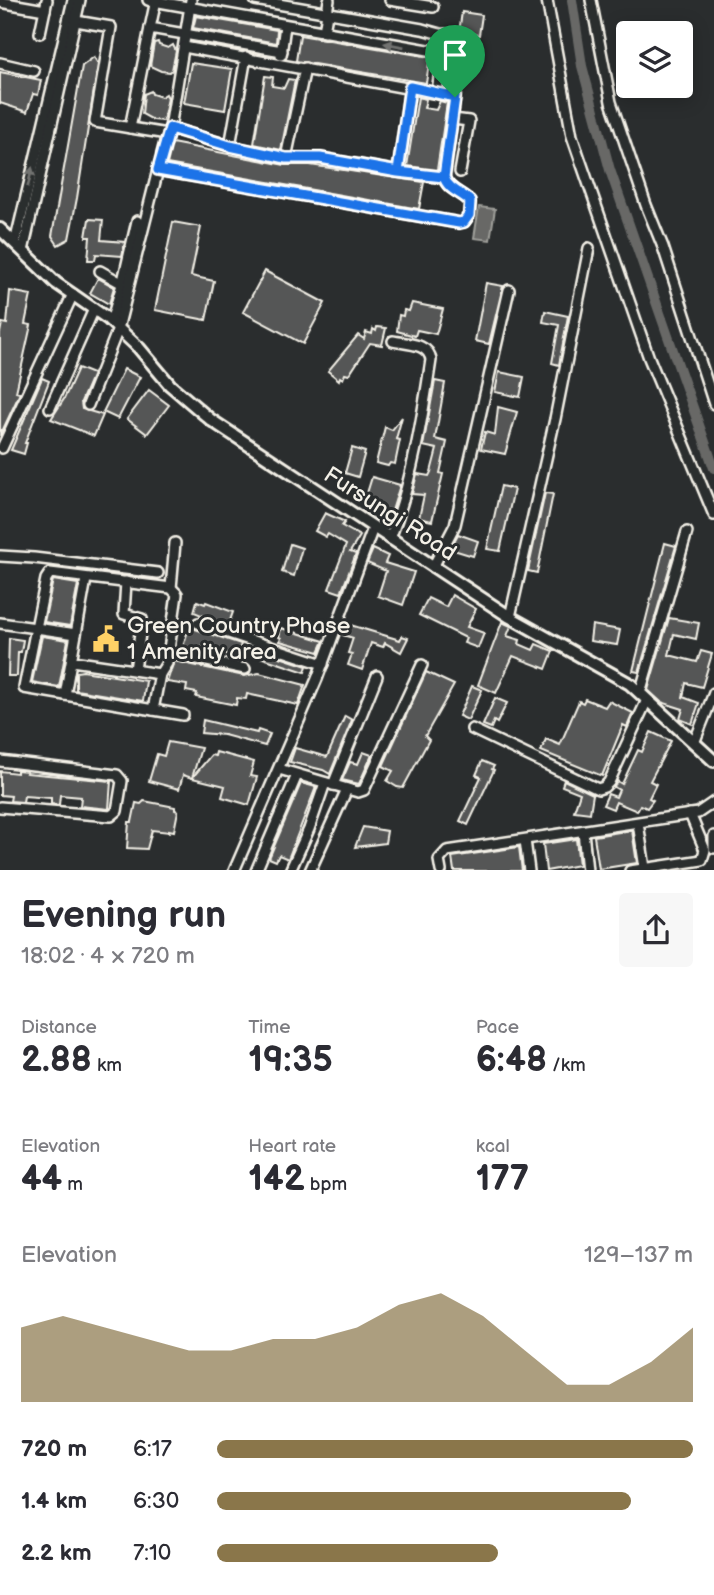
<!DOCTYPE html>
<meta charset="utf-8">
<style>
:root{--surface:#fff;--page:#f7f7f7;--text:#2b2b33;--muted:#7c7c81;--accent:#8a764a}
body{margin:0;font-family:"Balsamiq Sans",sans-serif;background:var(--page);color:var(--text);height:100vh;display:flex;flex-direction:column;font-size:26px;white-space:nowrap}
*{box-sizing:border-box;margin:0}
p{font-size:23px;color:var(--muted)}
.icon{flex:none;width:38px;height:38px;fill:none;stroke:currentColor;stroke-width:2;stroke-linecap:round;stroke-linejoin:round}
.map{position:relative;height:870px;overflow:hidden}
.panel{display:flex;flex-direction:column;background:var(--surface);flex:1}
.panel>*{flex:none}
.buttons{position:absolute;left:616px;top:21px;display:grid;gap:14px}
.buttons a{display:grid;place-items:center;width:77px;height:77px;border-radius:7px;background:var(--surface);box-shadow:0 4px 18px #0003;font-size:35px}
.pin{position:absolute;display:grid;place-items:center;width:60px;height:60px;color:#fff;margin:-72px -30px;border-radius:50% 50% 50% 0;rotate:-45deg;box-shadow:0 0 7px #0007}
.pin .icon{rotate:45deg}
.round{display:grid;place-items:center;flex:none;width:74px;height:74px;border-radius:7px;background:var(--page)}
.headline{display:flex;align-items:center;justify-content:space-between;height:119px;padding:0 21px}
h1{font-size:38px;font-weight:600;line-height:52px}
.stats{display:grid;grid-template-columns:repeat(3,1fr);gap:10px;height:119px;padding:7px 21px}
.stats div{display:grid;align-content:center}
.stats b{font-size:35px;font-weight:600}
.stats small{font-size:19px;font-weight:400}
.stats p{font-size:19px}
.chart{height:196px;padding:14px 21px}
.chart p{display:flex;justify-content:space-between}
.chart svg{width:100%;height:126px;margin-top:7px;fill:var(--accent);opacity:.7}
ul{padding:0 21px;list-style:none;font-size:23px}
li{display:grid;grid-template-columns:112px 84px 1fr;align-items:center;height:52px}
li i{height:18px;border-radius:9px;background:var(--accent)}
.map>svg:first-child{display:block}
.water{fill:#676866;stroke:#9f9f9a;stroke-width:2}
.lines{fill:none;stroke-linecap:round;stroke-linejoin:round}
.canal{stroke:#676866;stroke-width:10}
.building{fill:#555756;stroke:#f4f1e8;stroke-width:2}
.minor-casing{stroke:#f4f1e8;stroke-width:14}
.tertiary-casing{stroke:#f4f1e8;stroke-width:16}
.minor{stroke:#2a2d2e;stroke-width:9}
.tertiary{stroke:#2a2d2e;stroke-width:10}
.oneway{fill:#71726f}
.route-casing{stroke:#fff;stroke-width:14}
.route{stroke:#1a73e8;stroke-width:9}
.labels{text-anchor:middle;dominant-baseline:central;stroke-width:6;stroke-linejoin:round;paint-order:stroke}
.street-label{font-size:23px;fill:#f4f1e8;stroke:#2a2d2e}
.poi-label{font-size:23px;fill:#f4f1e8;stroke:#2a2d2e;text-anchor:start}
</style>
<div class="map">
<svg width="714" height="871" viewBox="0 0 714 871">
<rect width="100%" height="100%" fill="#2a2d2e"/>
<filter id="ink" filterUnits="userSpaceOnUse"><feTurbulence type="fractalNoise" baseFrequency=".0143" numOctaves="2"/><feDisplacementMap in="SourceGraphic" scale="14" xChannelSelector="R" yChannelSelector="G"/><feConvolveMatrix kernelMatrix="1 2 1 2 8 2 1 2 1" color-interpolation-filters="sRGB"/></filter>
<g filter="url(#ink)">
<path class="water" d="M 479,207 L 495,209 L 490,240 L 474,238 Z"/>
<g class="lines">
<path class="canal" d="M 572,0 L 582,66 L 610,170 L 714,468"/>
</g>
<g class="building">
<path d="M 462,12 L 482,15 L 479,35 L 459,32 Z"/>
<path d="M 196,16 L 277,30 L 276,43 L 193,28 Z"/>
<path d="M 300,35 L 430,57 L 426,83 L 296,61 Z"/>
<path d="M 158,42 L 159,45 L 168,48 L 173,45 L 176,51 L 172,70 L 170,72 L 161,71 L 150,66 L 154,43 Z"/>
<path d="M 94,57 L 98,64 L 77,198 L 69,239 L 58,245 L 52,236 L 82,66 Z"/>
<path d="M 191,63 L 232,69 L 225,110 L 184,103 Z"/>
<path d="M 0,72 L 41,80 L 38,95 L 33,94 L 27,112 L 0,103 Z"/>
<path d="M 265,76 L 273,77 L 272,86 L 284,88 L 288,79 L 295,80 L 281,150 L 254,144 Z"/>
<path d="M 151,91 L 152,94 L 161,97 L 166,94 L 168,98 L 163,121 L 153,120 L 142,114 L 144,94 Z"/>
<path d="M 418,97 L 426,99 L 424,108 L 436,110 L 440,101 L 447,103 L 437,170 L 407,166 Z"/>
<path d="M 172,143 L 285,165 L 310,165 L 424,182 L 419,209 L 167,164 Z"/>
<path d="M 89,219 L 103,220 L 101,240 L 125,242 L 122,256 L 96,254 L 95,260 L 88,260 L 90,237 L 86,237 Z"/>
<path d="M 173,222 L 201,227 L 191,276 L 214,281 L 206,320 L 155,310 Z"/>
<path d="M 265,271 L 325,303 L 303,344 L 243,312 Z"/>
<path d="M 98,278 L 114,287 L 109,304 L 90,293 Z"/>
<path d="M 486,283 L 503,286 L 489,344 L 475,341 Z"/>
<path d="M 10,291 L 31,295 L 25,324 L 31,325 L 16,392 L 20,393 L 0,436 L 0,333 L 2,323 L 7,324 Z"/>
<path d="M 412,303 L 443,309 L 436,334 L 417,330 L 415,336 L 397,331 L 399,315 L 403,316 L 404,310 L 409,311 Z"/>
<path d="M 545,311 L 568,316 L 559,365 L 552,363 L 559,325 L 543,322 Z"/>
<path d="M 377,327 L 386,328 L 382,345 L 370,343 L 349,375 L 345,374 L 343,379 L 340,377 L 339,380 L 328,371 L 358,335 L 364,339 L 366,332 L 372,334 L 373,329 L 376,331 Z"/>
<path d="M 78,368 L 93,374 L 81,402 L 82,409 L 103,415 L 94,436 L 51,419 L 64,399 Z"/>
<path d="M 124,369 L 140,377 L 118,419 L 103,412 Z"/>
<path d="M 499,372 L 524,377 L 520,397 L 495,392 Z"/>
<path d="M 42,378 L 49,381 L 25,443 L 27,443 L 24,454 L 11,450 Z"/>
<path d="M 435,381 L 445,383 L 435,439 L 447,442 L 440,473 L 443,474 L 432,521 L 419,518 L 424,495 L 412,494 L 417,474 L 429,476 L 431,472 L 437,449 L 423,446 Z"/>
<path d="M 149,390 L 169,405 L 147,434 L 127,419 Z"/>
<path d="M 498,407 L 517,412 L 505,454 L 481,449 L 485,432 L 495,435 Z"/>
<path d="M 402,417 L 396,439 L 400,440 L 395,464 L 390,463 L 388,466 L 376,463 L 385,427 L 392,430 Z"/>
<path d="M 352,448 L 365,452 L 358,477 L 345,473 Z"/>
<path d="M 372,477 L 400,485 L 391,514 L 363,506 Z"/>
<path d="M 501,486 L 514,489 L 500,551 L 487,549 Z"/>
<path d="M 545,493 L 553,494 L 537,573 L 528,571 Z"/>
<path d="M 325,513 L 345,522 L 342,526 L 360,536 L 350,552 L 356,554 L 341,593 L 329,589 L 346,545 L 328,534 L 326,537 L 315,531 Z"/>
<path d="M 458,534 L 478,541 L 473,556 L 450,549 Z"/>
<path d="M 665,543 L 676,546 L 639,672 L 633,671 Z"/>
<path d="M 290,544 L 302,548 L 294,576 L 282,572 Z"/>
<path d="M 373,549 L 388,556 L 385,563 L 414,572 L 403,605 L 378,596 L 386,571 L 367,563 Z"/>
<path d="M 53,580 L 78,584 L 70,626 L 44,622 Z"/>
<path d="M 452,595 L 476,609 L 467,627 L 484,633 L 478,648 L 464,643 L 466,638 L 419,615 L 428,598 L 446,607 Z"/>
<path d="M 197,601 L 205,604 L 206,602 L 233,612 L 228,626 L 194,612 Z"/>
<path d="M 669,618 L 699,623 L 696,639 L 674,634 L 669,655 L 697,662 L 701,651 L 712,654 L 702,687 L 686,683 L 683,697 L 699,703 L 692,724 L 680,719 L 683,709 L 661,702 L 648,690 Z"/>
<path d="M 502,622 L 511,626 L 507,636 L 520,640 L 519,644 L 533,650 L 536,644 L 553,651 L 546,669 L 513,656 L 496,693 L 478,685 Z"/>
<path d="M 347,624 L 400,640 L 402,636 L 408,638 L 401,652 L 385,643 L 383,647 L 371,643 L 362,670 L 348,665 L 352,654 L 348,653 L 353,638 L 343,635 Z"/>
<path d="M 592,625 L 620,630 L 617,645 L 590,641 Z"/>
<path d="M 189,627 L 241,644 L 237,657 L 199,646 L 197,652 L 183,647 Z"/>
<path d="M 281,628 L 324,641 L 319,652 L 280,641 L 281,638 L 279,637 Z"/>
<path d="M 42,636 L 68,640 L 59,687 L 32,682 Z"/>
<path d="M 9,638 L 23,640 L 21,652 L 18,652 L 17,676 L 8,676 Z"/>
<path d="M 262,651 L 307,666 L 305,672 L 260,657 Z"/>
<path d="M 174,661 L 244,676 L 259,673 L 305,685 L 298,705 L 247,694 L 246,699 L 237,698 L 236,705 L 196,697 L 197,693 L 186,691 L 187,685 L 167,682 Z"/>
<path d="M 83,671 L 146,681 L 143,701 L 76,690 L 76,672 Z"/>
<path d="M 426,672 L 454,685 L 425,736 L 429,740 L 403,788 L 397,787 L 387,781 L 393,771 L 383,766 Z"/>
<path d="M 472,686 L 482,690 L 468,720 L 459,716 Z"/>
<path d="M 495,698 L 507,703 L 497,723 L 494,721 L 491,728 L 483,725 Z"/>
<path d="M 585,699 L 605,707 L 609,701 L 633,713 L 627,727 L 623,725 L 602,776 L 541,751 L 546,739 L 560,745 L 579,701 L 583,703 Z"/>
<path d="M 345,716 L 352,720 L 330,774 L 323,770 L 290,762 L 295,748 L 327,757 Z"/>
<path d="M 203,720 L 257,733 L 258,730 L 270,734 L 265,746 L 224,735 L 201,733 Z"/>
<path d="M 651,732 L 671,741 L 650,781 L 656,784 L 649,798 L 653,800 L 647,808 L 640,805 L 637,811 L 616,802 L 613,809 L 603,805 L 608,794 L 616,797 L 619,790 L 614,787 L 617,781 L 622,784 L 638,750 L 642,752 Z"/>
<path d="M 168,742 L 201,748 L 192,778 L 183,775 L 179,789 L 149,781 L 157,754 L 164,756 Z"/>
<path d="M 216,752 L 254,762 L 250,776 L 257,777 L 249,805 L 222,797 L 225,786 L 192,778 L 211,755 L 215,756 Z"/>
<path d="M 363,752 L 372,755 L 359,784 L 342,780 L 350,762 L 358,764 Z"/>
<path d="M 482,761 L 494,766 L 492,769 L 494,770 L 468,825 L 460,821 L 481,777 L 476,775 Z"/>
<path d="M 17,770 L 27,771 L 26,773 L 111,781 L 109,809 L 80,806 L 81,797 L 60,795 L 59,805 L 51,804 L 51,798 L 24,796 L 23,802 L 10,801 L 11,796 L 0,795 L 0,771 L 17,773 Z"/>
<path d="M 564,780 L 593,794 L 590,813 L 574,811 L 580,793 L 562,786 Z"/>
<path d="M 301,783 L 316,787 L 288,859 L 279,855 L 276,861 L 269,858 Z"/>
<path d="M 144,801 L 175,807 L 175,810 L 178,811 L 174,831 L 169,830 L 169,832 L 152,830 L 147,849 L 127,848 L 129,822 L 132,822 L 136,803 L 141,804 Z"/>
<path d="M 363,827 L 387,831 L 385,843 L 355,847 Z"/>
<path d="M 632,830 L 637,863 L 599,869 L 594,836 Z"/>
<path d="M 576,839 L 579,865 L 546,871 L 543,844 Z"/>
<path d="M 519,847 L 522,871 L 454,871 L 452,857 Z"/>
</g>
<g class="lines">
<defs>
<g id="minor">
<path d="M 148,0 L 462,56"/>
<path d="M 156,0 L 150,28 L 282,51"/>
<path d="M 255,0 L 422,29 L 462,40 L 455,97"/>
<path d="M 390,0 L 433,7"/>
<path d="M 547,0 L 572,136 L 649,358 L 714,515"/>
<path d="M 591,0 L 611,102 L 646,205 L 663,247 L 714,404"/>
<path d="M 0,2 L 45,10"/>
<path d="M 76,21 L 111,27 L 95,122 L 167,134 L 170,128 L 191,0"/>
<path d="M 324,32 L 329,0"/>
<path d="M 40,33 L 47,0"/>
<path d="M 281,55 L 285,25"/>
<path d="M 0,63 L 34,71"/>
<path d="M 437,92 L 445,34"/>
<path d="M 453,119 L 469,121 L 460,172"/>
<path d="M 130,128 L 150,28"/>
<path d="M 170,128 L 230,146 L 286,158 L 320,158 L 398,172 L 444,178"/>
<path d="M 230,146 L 246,57"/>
<path d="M 286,158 L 305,68"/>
<path d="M 158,170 L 459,223 L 464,222 L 469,215 L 470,202 C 461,192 448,190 444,178 L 455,97 L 184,47"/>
<path d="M 398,172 L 410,87"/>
<path d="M 15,243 L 73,0"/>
<path d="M 23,251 L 80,0"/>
<path d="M 100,271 L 123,284"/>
<path d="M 111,322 L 123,281 L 137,221"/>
<path d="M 88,405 L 118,329 L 167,134"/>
<path d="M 50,408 L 94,309"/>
<path d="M 2,448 L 73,294"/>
<path d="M 390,539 C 412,482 422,420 431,360 C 429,343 407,344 393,341"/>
<path d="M 0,556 L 34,558 L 158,573"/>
<path d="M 433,567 L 455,525 L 509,290"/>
<path d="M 126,582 L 124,614 L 142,619 L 135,670"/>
<path d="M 171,588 L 175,543"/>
<path d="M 510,617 L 555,419 L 589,248"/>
<path d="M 0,623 L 36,628 L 46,579 L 50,573 L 171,588 L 177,594 L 167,663 L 160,674 L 72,661"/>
<path d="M 198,623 L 323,664"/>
<path d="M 76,634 L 36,628 L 24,688 L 183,715"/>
<path d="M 169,653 L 245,669"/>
<path d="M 640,693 L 687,532"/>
<path d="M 65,695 L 86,579"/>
<path d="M 153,710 L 160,674"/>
<path d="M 472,729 L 598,789 L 604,787 L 609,782 L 647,700"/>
<path d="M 694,743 L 714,693"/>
<path d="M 0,761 L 117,775 L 122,781 L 117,811 L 111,816 L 0,807"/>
<path d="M 279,769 L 358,792 L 364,790 L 422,665"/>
<path d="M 333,785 L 377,676"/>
<path d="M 638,823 L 645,868"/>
<path d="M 583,831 L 587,871"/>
<path d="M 714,836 L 714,848"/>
<path d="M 525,840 L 529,871"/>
<path d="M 234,871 L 317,679 L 373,528"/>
<path d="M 256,871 L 297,775"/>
<path d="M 290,871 L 309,829 L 325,783"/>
<path d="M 310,871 L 347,789"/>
<path d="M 441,871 L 439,860 L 447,851 L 698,813 L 714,802"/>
<path d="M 630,871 L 702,860 L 705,850 L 690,814"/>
</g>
<path id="tertiary" d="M 0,229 L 56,283 L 108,319 L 139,348 L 170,385 L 211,420 L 510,617 L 630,684 L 714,761"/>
</defs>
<use href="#minor" class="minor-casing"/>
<use href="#tertiary" class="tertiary-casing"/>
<use href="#minor" class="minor"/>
<use href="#tertiary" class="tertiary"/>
</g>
<defs><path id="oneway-solid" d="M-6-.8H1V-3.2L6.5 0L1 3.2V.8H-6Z" transform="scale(1.75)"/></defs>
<g class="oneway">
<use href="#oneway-solid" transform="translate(394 45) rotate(-170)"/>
<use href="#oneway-solid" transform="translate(30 177) rotate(-77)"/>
</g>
</g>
<g class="lines" filter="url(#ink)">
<defs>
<path id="route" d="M 455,97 L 444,177 L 398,172 L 320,158 L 286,158 L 230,146 L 170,128 L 158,170 L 459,223 L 464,222 L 469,215 L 470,201 C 461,192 448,190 444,177 L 398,172 L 410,87 L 455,97"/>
</defs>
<use href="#route" class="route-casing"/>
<use href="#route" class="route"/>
</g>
<defs>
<symbol id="civic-bare" viewBox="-9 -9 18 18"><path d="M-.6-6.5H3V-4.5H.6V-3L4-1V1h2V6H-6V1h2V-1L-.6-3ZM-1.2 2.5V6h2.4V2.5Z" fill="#ffd166" stroke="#2a2d2e" stroke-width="2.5" paint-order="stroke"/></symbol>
</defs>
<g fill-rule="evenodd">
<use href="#civic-bare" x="87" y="620" width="38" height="38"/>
</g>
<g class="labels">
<g class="street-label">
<text transform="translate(390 514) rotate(33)">Fursungi Road</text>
</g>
<g class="poi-label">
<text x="127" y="626">Green Country Phase<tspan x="127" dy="26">1 Amenity area</tspan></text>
</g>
</g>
</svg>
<div class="buttons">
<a><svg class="icon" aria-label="layers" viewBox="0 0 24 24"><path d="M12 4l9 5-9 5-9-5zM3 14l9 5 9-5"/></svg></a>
</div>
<div class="pin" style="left:455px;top:97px;background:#1e9e55"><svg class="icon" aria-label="arrive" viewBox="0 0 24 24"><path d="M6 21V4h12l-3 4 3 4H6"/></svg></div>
</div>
<section class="panel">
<div class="headline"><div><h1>Evening run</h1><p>18:02 · 4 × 720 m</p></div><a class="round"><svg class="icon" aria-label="share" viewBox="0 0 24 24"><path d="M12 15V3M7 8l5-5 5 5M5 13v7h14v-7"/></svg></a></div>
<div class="stats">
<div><p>Distance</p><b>2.88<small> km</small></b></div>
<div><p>Time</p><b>19:35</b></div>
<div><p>Pace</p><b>6:48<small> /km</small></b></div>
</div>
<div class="stats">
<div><p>Elevation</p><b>44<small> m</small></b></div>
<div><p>Heart rate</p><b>142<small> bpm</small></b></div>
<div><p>kcal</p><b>177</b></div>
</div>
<div class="chart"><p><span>Elevation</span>129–137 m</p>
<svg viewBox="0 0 160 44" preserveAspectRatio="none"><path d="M0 44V18L10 14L20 18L30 22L40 26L50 26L60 22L70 22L80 18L90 10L100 6L110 14L120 26L130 38L140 38L150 30L160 18V44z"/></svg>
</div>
<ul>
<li><b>720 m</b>6:17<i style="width:100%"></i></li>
<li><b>1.4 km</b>6:30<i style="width:87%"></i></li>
<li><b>2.2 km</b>7:10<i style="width:59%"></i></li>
</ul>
</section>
